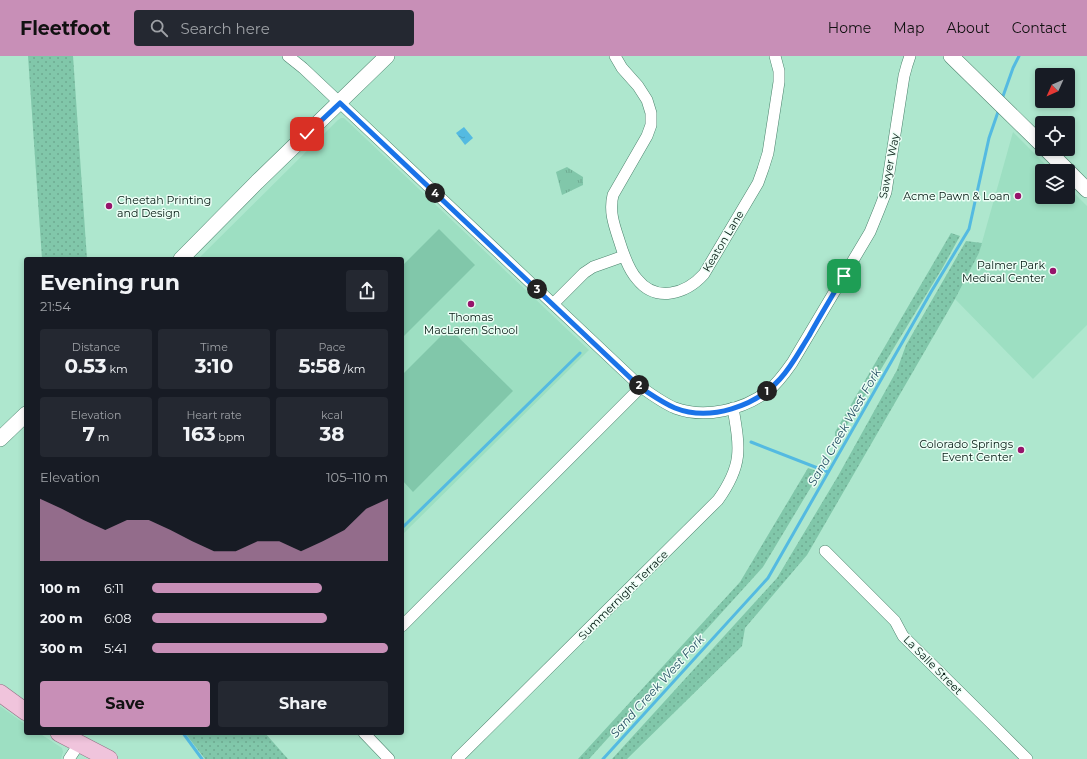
<!DOCTYPE html>
<meta charset="utf-8">
<style>
:root{--surface:#171b24;--page:#242831;--text:#f1f3f6;--muted:#9ea1a6;--accent:#c88fb7}
body{margin:0;font-family:Montserrat,sans-serif;background:var(--page);color:var(--text);height:100vh;display:flex;flex-direction:column;font-size:15px;white-space:nowrap}
*{box-sizing:border-box;margin:0}
p{font-size:13px;color:var(--muted)}
.icon{flex:none;width:22px;height:22px;fill:none;stroke:currentColor;stroke-width:2;stroke-linecap:round;stroke-linejoin:round}
.map{position:relative;flex:1;overflow:hidden}
.sheet{position:absolute;left:24px;top:201px;width:380px;height:478px;display:flex;flex-direction:column;background:var(--surface);border-radius:4px;box-shadow:0 2px 6px #0003}
.sheet>*{flex:none}
.needle{width:26px;rotate:225deg}
.buttons{position:absolute;left:1035px;top:12px;display:grid;gap:8px}
.buttons a{display:grid;place-items:center;width:40px;height:40px;border-radius:4px;background:var(--surface);box-shadow:0 2px 6px #0003;font-size:20px}
.pin{position:absolute;display:grid;place-items:center;width:34px;height:34px;color:#fff;margin:-17px;border-radius:8px;box-shadow:0 2px 6px #0006}
.km{position:absolute;width:20px;height:20px;margin:-10px;border-radius:50%;background:#222;color:#fff;font-size:11px;line-height:20px;text-align:center}
.round{display:grid;place-items:center;flex:none;width:42px;height:42px;border-radius:4px;background:var(--page)}
.headline{display:flex;align-items:center;justify-content:space-between;height:68px;padding:0 16px}
h1{font-size:22px;font-weight:700;line-height:30px}
.figures{display:grid;grid-template-columns:repeat(3,1fr);gap:6px;height:68px;padding:4px 16px}
.figures div{display:grid;align-content:center;border-radius:4px;background:var(--page);text-align:center}
.figures b{font-size:20px;font-weight:700}
.figures small{font-size:11px;font-weight:400}
.figures p{font-size:11px}
.chart{height:112px;padding:8px 16px}
.chart p{display:flex;justify-content:space-between}
.chart svg{width:100%;height:72px;margin-top:4px;fill:var(--accent);opacity:.7}
.action{display:flex;gap:8px;margin-top:auto;padding:8px 16px}
.action a{flex:1;height:46px;border-radius:4px;background:var(--accent);color:#111;font-size:16px;font-weight:700;line-height:46px;text-align:center}
.action a+a{background:var(--page);color:var(--text)}
ul{padding:0 16px;list-style:none;font-size:13px}
li{display:grid;grid-template-columns:64px 48px 1fr;align-items:center;height:30px}
li i{height:10px;border-radius:5px;background:var(--accent)}
header{display:flex;align-items:center;gap:24px;box-sizing:border-box;height:56px;padding:0 20px;background:var(--accent);color:#111}
header strong{font-size:19px}
nav{display:flex;gap:22px;margin-inline-start:auto;font-size:14px}
.search{width:280px;height:36px;background:var(--page);display:flex;align-items:center;gap:10px;box-sizing:border-box;padding:0 14px;border-radius:4px;color:var(--muted);font-size:15px}
.map>svg:first-child{display:block}
.built{fill:#9ddfc2}
.grass{fill:url(#grass-dots)}
.park{fill:url(#park-tufts)}
.pitch{fill:#81c7aa}
.water{fill:url(#water-ripples)}
.lines{fill:none;stroke-linecap:round;stroke-linejoin:round}
.stream{stroke:#54bae1;stroke-width:3}
.minor-casing{stroke:#4c836d;stroke-width:12}
.secondary-casing{stroke:#4c836d;stroke-width:16}
.primary-casing{stroke:#976f86;stroke-width:18}
.minor{stroke:#fff;stroke-width:11}
.secondary{stroke:#fff;stroke-width:15}
.primary{stroke:#f0c4dc;stroke-width:17}
.route-casing{stroke:#fff;stroke-width:8}
.route{stroke:#1a73e8;stroke-width:5}
.poi-dot{fill:#96146b;stroke:#edfef6;stroke-width:1.5}
.labels{text-anchor:middle;dominant-baseline:central;stroke-width:3;stroke-linejoin:round;paint-order:stroke}
.street-label{font-size:11px;fill:#041a12;stroke:#edfef6}
.poi-label{font-size:11px;fill:#041a12;stroke:#edfef6;text-anchor:end}
.water-label{font-size:12px;font-style:italic;fill:#295466;stroke:#edfef6}
</style>
<header>
<strong>Fleetfoot</strong>
<div class="search"><svg class="icon" aria-label="search" viewBox="0 0 24 24"><circle cx="10" cy="10" r="6"/><path d="M15 15l6 6"/></svg>Search here</div>
<nav><a>Home</a><a>Map</a><a>About</a><a>Contact</a></nav>
</header>
<div class="map">
<svg width="1087" height="703" viewBox="0 0 1087 703">
<defs>
<pattern id="grass-dots" width="8" height="8" patternUnits="userSpaceOnUse"><rect width="8" height="8" fill="#81c7aa"/><path d="M2 2h.1M6 6h.1" fill="none" stroke="#6eaa91" stroke-width="1.8" stroke-linecap="round"/></pattern>
<pattern id="park-tufts" width="24" height="20" patternUnits="userSpaceOnUse"><rect width="24" height="20" fill="#81c7aa"/><path d="M3 7l-1-3M5 7V3M7 7l1-3M15 17l-1-3M17 17v-4M19 17l1-3" fill="none" stroke="#6eaa91"/></pattern>
<pattern id="water-ripples" width="26" height="14" patternUnits="userSpaceOnUse"><rect width="26" height="14" fill="#54bae1"/><path d="M2 4q2-2 4 0t4 0M15 11q2-2 4 0t4 0" fill="none" stroke="#489fc0"/></pattern>
</defs>
<rect width="100%" height="100%" fill="#aee7ce"/>
<g class="built">
<path d="M 341,62 L 344,62 L 589,294 L 402,479 L 402,203 L 198,203 L 338,64 Z"/>
<path d="M 1013,76 L 1052,115 L 1042,115 L 1042,141 L 1068,141 L 1068,131 L 1087,150 L 1087,269 L 1033,323 L 955,243 L 979,197 Z"/>
<path d="M 0,650 L 26,669 L 26,677 L 39,677 L 62,692 L 63,696 L 61,703 L 0,703 Z"/>
</g>
<g class="grass">
<path d="M 28,0 L 73,0 L 87,203 L 42,203 Z"/>
<path d="M 951,177 L 960,180 L 943,211 L 838,384 L 835,381 L 835,376 Z"/>
<path d="M 966,185 L 982,187 L 979,197 L 955,243 L 807,499 L 745,572 L 742,590 L 627,703 L 612,703 L 777,522 L 838,420 L 897,314 L 906,289 Z"/>
<path d="M 808,412 L 820,416 L 763,511 L 589,703 L 578,703 L 740,526 Z"/>
<path d="M 185,677 L 265,677 L 288,703 L 205,703 Z"/>
</g>
<path class="park" d="M 567,111 L 583,121 L 583,129 L 562,139 L 556,116 Z"/>
<g class="pitch">
<path d="M 439,173 L 475,209 L 402,282 L 402,210 Z"/>
<path d="M 449,272 L 513,335 L 413,436 L 402,424 L 402,319 Z"/>
</g>
<path class="water" d="M 464,71 L 473,82 L 465,89 L 456,77 Z"/>
<g class="lines">
<g class="stream">
<path d="M 1002,43 L 1013,12 L 1019,0"/>
<path d="M 751,386 L 828,416"/>
<path d="M 402,472 L 580,297"/>
<path d="M 183,677 L 202,703"/>
<path d="M 603,703 L 768,522 L 931,236 L 969,173 L 989,82 L 999,53"/>
</g>
<defs>
<g id="minor">
<path d="M 288,0 L 303,12 L 641,331 C 652,339 663,347 675,352 C 705,363 743,354 768,335 C 778,327 785,317 792,307 L 870,176 L 879,154 L 886,136 L 904,20 L 907,9 L 910,0"/>
<path d="M 615,0 L 622,12 L 638,30 L 647,44 L 651,57 L 651,69 L 647,80 L 613,139 C 609,155 614,169 619,184 C 623,197 628,213 637,223 C 656,247 686,238 704,218 L 758,127 L 763,113 L 768,97 L 779,26 L 779,15 L 775,0"/>
<path d="M 553,248 L 584,217 L 593,211 L 624,200"/>
<path d="M 825,495 L 895,565 L 903,580 L 992,668 L 1027,703"/>
<path d="M 402,570 L 641,331"/>
<path d="M 364,677 L 389,703"/>
<path d="M 69,703 L 79,688"/>
<path d="M 457,703 L 718,444 C 743,409 740,393 733,352"/>
</g>
<g id="secondary">
<path d="M 951,0 L 1042,89"/>
<path d="M 1046,93 L 1068,115"/>
<path d="M 1068,115 L 1087,134"/>
<path d="M 181,203 L 257,126 L 387,0"/>
<path d="M 0,383 L 26,358"/>
</g>
<g id="primary">
<path d="M 0,637 L 26,656"/>
<path d="M 59,677 L 109,703"/>
</g>
</defs>
<use href="#minor" class="minor-casing"/>
<use href="#secondary" class="secondary-casing"/>
<use href="#primary" class="primary-casing"/>
<use href="#minor" class="minor"/>
<use href="#secondary" class="secondary"/>
<use href="#primary" class="primary"/>
</g>
<g class="lines">
<defs>
<path id="route" d="M 307,78 L 340,47 L 641,332 C 652,339 663,347 675,352 C 710,366 756,350 780,323 C 792,310 800,294 809,280 C 820,260 832,240 844,220"/>
</defs>
<use href="#route" class="route-casing"/>
<use href="#route" class="route"/>
</g>
<g class="poi-dot">
<circle cx="1018" cy="140" r="4"/>
<circle cx="109" cy="150" r="4"/>
<circle cx="1053" cy="215" r="4"/>
<circle cx="471" cy="248" r="4"/>
<circle cx="1021" cy="394" r="4"/>
</g>
<g class="labels">
<g class="street-label">
<text transform="translate(889 110) rotate(-79)">Sawyer Way</text>
<text transform="translate(723 185) rotate(-59)">Keaton Lane</text>
<text transform="translate(623 539) rotate(-45)">Summernight Terrace</text>
<text transform="translate(933 609) rotate(45)">La Salle Street</text>
</g>
<g class="poi-label">
<text x="1010" y="140">Acme Pawn &amp; Loan</text>
<text x="117" y="144" text-anchor="start">Cheetah Printing<tspan x="117" dy="13">and Design</tspan></text>
<text x="1045" y="209">Palmer Park<tspan x="1045" dy="13">Medical Center</tspan></text>
<text x="471" y="261" text-anchor="middle">Thomas<tspan x="471" dy="13">MacLaren School</tspan></text>
<text x="1013" y="388">Colorado Springs<tspan x="1013" dy="13">Event Center</tspan></text>
</g>
<g class="water-label">
<text transform="translate(844 371) rotate(-60)">Sand Creek West Fork</text>
<text transform="translate(657 630) rotate(-48)">Sand Creek West Fork</text>
</g>
</g>
</svg>
<div class="buttons">
<a><svg class="needle" viewBox="-14 -14 28 28"><path d="M0-13l5 13h-10z" fill="#e53935"/><path d="M0 13l5-13h-10z" fill="#9ea1a6"/></svg></a>
<a><svg class="icon" aria-label="locate" viewBox="0 0 24 24"><circle cx="12" cy="12" r="6"/><path d="M12 2v4M12 18v4M2 12h4M18 12h4"/></svg></a>
<a><svg class="icon" aria-label="layers" viewBox="0 0 24 24"><path d="M12 4l9 5-9 5-9-5zM3 14l9 5 9-5"/></svg></a>
</div>
<div class="pin" style="left:844px;top:220px;background:#1e9e55"><svg class="icon" aria-label="arrive" viewBox="0 0 24 24"><path d="M6 21V4h12l-3 4 3 4H6"/></svg></div>
<div class="pin" style="left:307px;top:78px;background:#d93025"><svg class="icon" aria-label="check" viewBox="0 0 24 24"><path d="M5 12l5 5 9-10"/></svg></div>
<b class="km" style="left:767px;top:335px">1</b>
<b class="km" style="left:639px;top:329px">2</b>
<b class="km" style="left:537px;top:233px">3</b>
<b class="km" style="left:435px;top:137px">4</b>
<section class="sheet">
<div class="headline"><div><h1>Evening run</h1><p>21:54</p></div><a class="round"><svg class="icon" aria-label="share" viewBox="0 0 24 24"><path d="M12 15V3M7 8l5-5 5 5M5 13v7h14v-7"/></svg></a></div>
<div class="figures">
<div><p>Distance</p><b>0.53<small> km</small></b></div>
<div><p>Time</p><b>3:10</b></div>
<div><p>Pace</p><b>5:58<small> /km</small></b></div>
</div>
<div class="figures">
<div><p>Elevation</p><b>7<small> m</small></b></div>
<div><p>Heart rate</p><b>163<small> bpm</small></b></div>
<div><p>kcal</p><b>38</b></div>
</div>
<div class="chart"><p><span>Elevation</span>105–110 m</p>
<svg viewBox="0 0 160 44" preserveAspectRatio="none"><path d="M0 44V6L10 12L20 19L30 25L40 19L50 19L60 25L70 32L80 38L90 38L100 32L110 32L120 38L130 32L140 25L150 12L160 6V44z"/></svg>
</div>
<ul>
<li><b>100 m</b>6:11<i style="width:72%"></i></li>
<li><b>200 m</b>6:08<i style="width:74%"></i></li>
<li><b>300 m</b>5:41<i style="width:100%"></i></li>
</ul>
<div class="action"><a>Save</a><a>Share</a></div>
</section>
</div>
